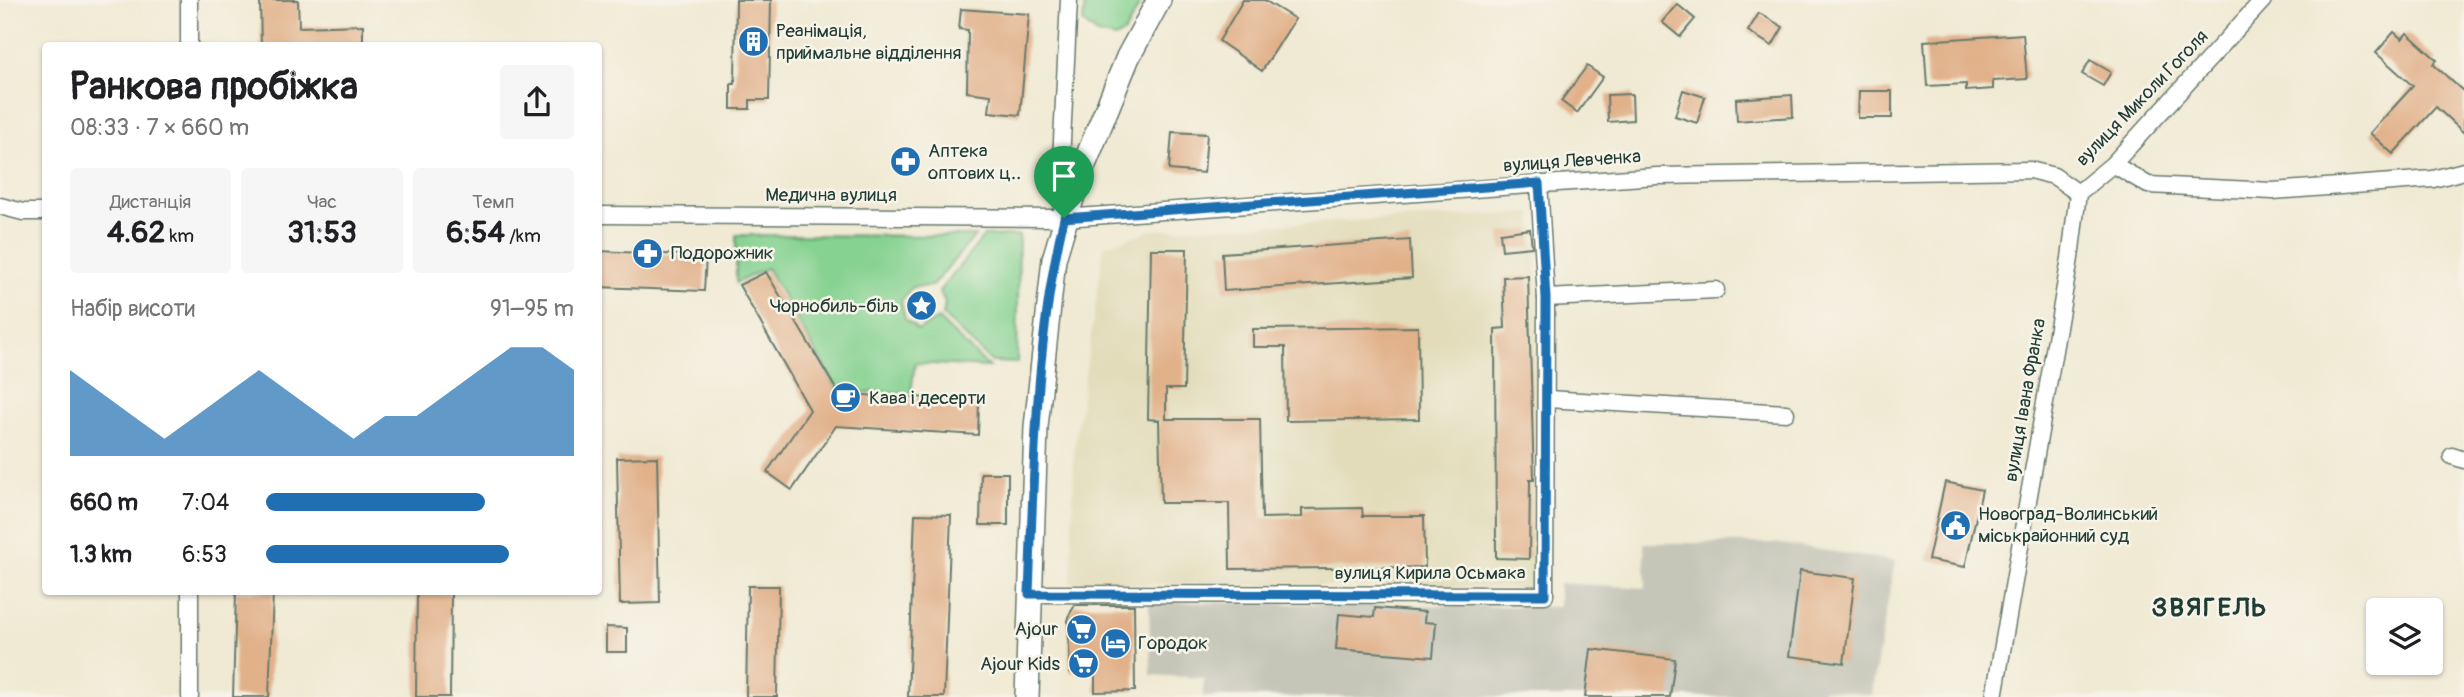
<!DOCTYPE html>
<html lang="uk">
<meta charset="utf-8">
<style>
:root{--surface:#fff;--page:#f6f6f6;--text:#202124;--muted:#757577;--accent:#1f6fb2}
body{margin:0;font-family:Pangolin,sans-serif;background:var(--page);color:var(--text);height:100vh;display:flex;flex-direction:column;font-size:26px;white-space:nowrap}
*{box-sizing:border-box;margin:0}
p{font-size:23px;color:var(--muted)}
.icon{flex:none;width:38px;height:38px;fill:none;stroke:currentColor;stroke-width:2;stroke-linecap:round;stroke-linejoin:round}
.map{position:relative;flex:1;overflow:hidden}
.side{position:absolute;left:42px;top:42px;width:560px;height:553px;display:flex;flex-direction:column;background:var(--surface);border-radius:7px;box-shadow:0 2px 5px #0004}
.side>*{flex:none}
.tools{position:absolute;left:2366px;top:598px;display:grid;gap:14px}
.tools a{display:grid;place-items:center;width:77px;height:77px;border-radius:7px;background:var(--surface);box-shadow:0 2px 5px #0004;font-size:35px}
.pin{position:absolute;display:grid;place-items:center;width:60px;height:60px;color:#fff;margin:-72px -30px;border-radius:50% 50% 50% 0;rotate:-45deg;box-shadow:0 0 7px #0007}
.pin .icon{rotate:45deg}
.round{display:grid;place-items:center;flex:none;width:74px;height:74px;border-radius:7px;background:var(--page)}
.summary{display:flex;align-items:center;justify-content:space-between;height:119px;padding:0 28px}
h1{font-size:38px;font-weight:700;line-height:52px}
.stats{display:grid;grid-template-columns:repeat(3,1fr);gap:10px;height:119px;padding:7px 28px}
.stats div{display:grid;align-content:center;border-radius:7px;background:var(--page);text-align:center}
.stats b{font-size:30px;font-weight:700}
.stats small{font-size:19px;font-weight:400}
.stats p{font-size:19px}
.chart{height:196px;padding:14px 28px}
.chart p{display:flex;justify-content:space-between}
.chart svg{width:100%;height:126px;margin-top:7px;fill:var(--accent);opacity:.7}
ul{padding:0 28px;list-style:none;font-size:23px}
li{display:grid;grid-template-columns:112px 84px 1fr;align-items:center;height:52px}
li i{height:18px;border-radius:9px;background:var(--accent)}
.map>svg:first-child{display:block}
.built{fill:#e2dcba}
.industrial{fill:#c5c5b8}
.green{fill:#85d291;stroke:#528862;stroke-width:2}
.building{fill:#e1b18a}
.lines{fill:none;stroke-linecap:round;stroke-linejoin:round}
.minor-casing{stroke:#687a6c;stroke-width:19}
.secondary-casing{stroke:#687a6c;stroke-width:26}
.minor{stroke:#fff;stroke-width:16}
.secondary{stroke:#fff;stroke-width:23}
.route-casing{stroke:#fff;stroke-width:14}
.route{stroke:#1f6fb2;stroke-width:9}
.labels{text-anchor:middle;dominant-baseline:central;stroke-width:5;stroke-linejoin:round;paint-order:stroke}
.poi-label{font-size:19px;fill:#1f3d34;stroke:#f7f3e8;text-anchor:start}
.street-label{font-size:19px;fill:#1f3d34;stroke:#f7f3e8}
.district-label{font-size:26px;font-weight:bold;letter-spacing:2px;fill:#1f3d34;stroke:#f7f3e8}
</style>
<div class="map">
<svg width="2464" height="697" viewBox="0 0 2464 697">
<rect width="100%" height="100%" fill="#f7f3e8"/>
<filter id="ink" filterUnits="userSpaceOnUse"><feTurbulence type="fractalNoise" baseFrequency=".0143" numOctaves="2"/><feDisplacementMap in="SourceGraphic" scale="14" xChannelSelector="R" yChannelSelector="G"/><feConvolveMatrix kernelMatrix="1 2 1 2 8 2 1 2 1" color-interpolation-filters="sRGB"/></filter>
<filter id="wash" filterUnits="userSpaceOnUse"><feTurbulence type="fractalNoise" baseFrequency=".00686" numOctaves="4" result="noise"/><feDisplacementMap in="SourceGraphic" scale="28" xChannelSelector="R" yChannelSelector="G"/><feGaussianBlur stdDeviation="1.57" result="paint"/><feColorMatrix in="noise" values="0 0 0 0 0 0 0 0 0 0 0 0 0 0 0 0 0 1.4 0 .05"/><feComposite in="paint" operator="in"/></filter>
<g filter="url(#wash)">
<rect width="100%" height="100%" fill="#f0ead4"/>
<path class="built" d="M 1532,213 L 1537,261 L 1541,497 L 1536,588 L 1071,583 L 1074,450 L 1104,246 L 1152,230 Z"/>
<path class="industrial" d="M 1644,543 L 1774,543 L 1895,561 L 1871,695 L 1823,689 L 1822,697 L 1203,697 L 1204,678 L 1151,675 L 1149,602 L 1559,607 L 1559,583 L 1646,588 Z"/>
<g class="green">
<path d="M 1085,0 L 1142,0 L 1125,32 L 1115,38 L 1097,34 L 1083,22 Z"/>
<path d="M 736,235 L 975,236 L 932,286 L 912,287 L 901,301 L 905,319 L 918,330 L 938,319 L 989,367 L 915,363 L 911,393 L 839,392 L 767,268 L 736,283 Z"/>
<path d="M 1019,235 L 1017,363 L 992,362 L 943,316 L 945,302 L 939,291 L 984,236 Z"/>
</g>
<g id="blocks">
<g class="building">
<path d="M 260,0 L 298,0 L 299,27 L 363,25 L 363,46 L 261,46 Z"/>
<path d="M 736,0 L 771,0 L 769,100 L 750,100 L 750,109 L 731,109 L 731,84 L 735,84 Z"/>
<path d="M 1243,0 L 1264,0 L 1295,19 L 1262,71 L 1219,41 Z"/>
<path d="M 1677,4 L 1695,19 L 1680,37 L 1662,22 Z"/>
<path d="M 961,9 L 1029,14 L 1020,115 L 989,112 L 991,95 L 967,92 L 968,30 L 959,29 Z"/>
<path d="M 1759,13 L 1783,27 L 1772,46 L 1748,31 Z"/>
<path d="M 2394,32 L 2402,39 L 2407,33 L 2437,60 L 2433,64 L 2464,92 L 2464,133 L 2436,107 L 2393,154 L 2370,133 L 2413,86 L 2376,53 Z"/>
<path d="M 2023,34 L 2027,79 L 1993,81 L 1993,89 L 1966,91 L 1966,84 L 1927,86 L 1924,41 Z"/>
<path d="M 2090,60 L 2111,72 L 2103,86 L 2082,74 Z"/>
<path d="M 1587,66 L 1603,77 L 1577,113 L 1561,101 Z"/>
<path d="M 1683,90 L 1705,97 L 1697,123 L 1675,116 Z"/>
<path d="M 1859,91 L 1892,91 L 1892,118 L 1858,118 Z"/>
<path d="M 1632,94 L 1633,120 L 1608,122 L 1607,95 Z"/>
<path d="M 1792,95 L 1793,117 L 1737,121 L 1736,99 Z"/>
<path d="M 1172,132 L 1207,134 L 1204,173 L 1169,170 Z"/>
<path d="M 1530,229 L 1532,247 L 1502,250 L 1500,233 Z"/>
<path d="M 1410,240 L 1412,278 L 1224,291 L 1222,253 Z"/>
<path d="M 1151,249 L 1187,249 L 1184,389 L 1166,389 L 1166,419 L 1260,419 L 1262,518 L 1302,517 L 1302,509 L 1362,508 L 1363,516 L 1424,516 L 1425,567 L 1230,569 L 1229,503 L 1161,503 L 1159,420 L 1148,419 Z"/>
<path d="M 598,251 L 706,256 L 704,291 L 598,287 Z"/>
<path d="M 766,272 L 839,394 L 979,400 L 978,435 L 836,426 L 792,490 L 767,472 L 810,410 L 739,285 Z"/>
<path d="M 1528,276 L 1534,480 L 1530,480 L 1529,559 L 1496,558 L 1495,329 L 1505,328 L 1503,277 Z"/>
<path d="M 1418,327 L 1419,419 L 1286,421 L 1285,347 L 1253,347 L 1253,329 Z"/>
<path d="M 657,457 L 660,603 L 620,604 L 617,458 Z"/>
<path d="M 981,473 L 1008,473 L 1008,525 L 980,525 Z"/>
<path d="M 1945,482 L 1982,490 L 1965,567 L 1928,560 Z"/>
<path d="M 915,514 L 951,515 L 944,697 L 908,697 Z"/>
<path d="M 1800,571 L 1855,578 L 1844,663 L 1789,656 Z"/>
<path d="M 748,586 L 779,586 L 777,697 L 746,697 Z"/>
<path d="M 236,592 L 273,592 L 269,697 L 233,697 Z"/>
<path d="M 417,593 L 451,593 L 450,697 L 416,697 Z"/>
<path d="M 1075,605 L 1134,605 L 1135,691 L 1095,692 L 1095,672 L 1070,672 L 1068,617 Z"/>
<path d="M 1375,608 L 1425,612 L 1424,622 L 1436,623 L 1433,657 L 1336,649 L 1339,614 L 1374,617 Z"/>
<path d="M 606,627 L 627,628 L 627,652 L 606,652 Z"/>
<path d="M 1591,649 L 1675,659 L 1670,697 L 1585,697 Z"/>
</g>
</g>
</g>
<g filter="url(#ink)">
<use href="#blocks" fill-opacity="0" stroke="#687a6c" stroke-width="2"/>
<g class="lines">
<defs>
<g id="minor">
<path d="M 189,0 L 189,46"/>
<path d="M 2113,164 L 2148,185 L 2273,191 L 2433,179 L 2464,171"/>
<path d="M 2078,193 L 2113,164 L 2263,0"/>
<path d="M 0,206 L 23,212 L 46,212"/>
<path d="M 598,215 L 1064,218 L 1657,176 L 2030,170 L 2054,176 L 2078,193"/>
<path d="M 1063,216 L 1060,181 L 1069,0"/>
<path d="M 1546,298 L 1716,290"/>
<path d="M 1547,399 L 1786,413"/>
<path d="M 2452,456 L 2464,460"/>
<path d="M 1029,594 L 1545,595 L 1546,298 L 1539,183"/>
<path d="M 190,697 L 190,592"/>
<path d="M 1994,697 L 2070,258 L 2078,193"/>
</g>
<path id="secondary" d="M 1027,697 L 1036,427 L 1054,259 L 1077,182 L 1128,57 L 1159,0"/>
</defs>
<use href="#minor" class="minor-casing"/>
<use href="#secondary" class="secondary-casing"/>
<use href="#minor" class="minor"/>
<use href="#secondary" class="secondary"/>
</g>
</g>
<g class="lines" filter="url(#ink)">
<defs>
<path id="route" d="M 1539,183 L 1546,298 L 1545,595 L 1029,594 C 1034,470 1035,340 1064,218 Z"/>
</defs>
<use href="#route" class="route-casing"/>
<use href="#route" class="route"/>
</g>
<defs>
<symbol id="building-disc" viewBox="-11 -11 22 22"><circle r="9.5" fill="#1f6fb2" stroke="#f7f3e8"/><path d="M-4-6H4V6H1V3H-1V6H-4ZM-2.5-4.3h1.7v1.8h-1.7ZM.8-4.3h1.7v1.8H.8ZM-2.5-1h1.7V.8h-1.7ZM.8-1h1.7V.8H.8Z" fill="#fff"/></symbol>
<symbol id="pharmacy-disc" viewBox="-11 -11 22 22"><circle r="9.5" fill="#1f6fb2" stroke="#f7f3e8"/><path d="M-2-6h4v4h4v4h-4v4h-4v-4h-4v-4h4Z" fill="#fff"/></symbol>
<symbol id="sight-disc" viewBox="-11 -11 22 22"><circle r="9.5" fill="#1f6fb2" stroke="#f7f3e8"/><path d="M0-6L1.8-2.2L6-1.7L2.9 1.2L3.7 5.4L0 3.3L-3.7 5.4L-2.9 1.2L-6-1.7L-1.8-2.2Z" fill="#fff"/></symbol>
<symbol id="cafe-disc" viewBox="-11 -11 22 22"><circle r="9.5" fill="#1f6fb2" stroke="#f7f3e8"/><path d="M-5.5-4.5H6V0H3Q3 3.5 0 3.5H-2.5Q-5.5 3.5-5.5 0ZM3-3.2v2h1.7v-2ZM-6 4.5H4V6H-6Z" fill="#fff"/></symbol>
<symbol id="civic-disc" viewBox="-11 -11 22 22"><circle r="9.5" fill="#1f6fb2" stroke="#f7f3e8"/><path d="M-.6-6.5H3V-4.5H.6V-3L4-1V1h2V6H-6V1h2V-1L-.6-3ZM-1.2 2.5V6h2.4V2.5Z" fill="#fff"/></symbol>
<symbol id="supermarket-disc" viewBox="-11 -11 22 22"><circle r="9.5" fill="#1f6fb2" stroke="#f7f3e8"/><path d="M-6-5.5h2.5l.6 2H6L4.5 2H-2.5L-4.4-4H-6ZM-1.5 3.2a1.3 1.3 0 1 0 .1 0ZM3 3.2a1.3 1.3 0 1 0 .1 0Z" fill="#fff"/></symbol>
<symbol id="hotel-disc" viewBox="-11 -11 22 22"><circle r="9.5" fill="#1f6fb2" stroke="#f7f3e8"/><path d="M-6-4.5h1.5V1H6V5H4.5V3h-9V5H-6ZM-4 0a1.8 1.8 0 1 1 3.6 0ZM.5 0V-2.5h3Q6-2.5 6 0Z" fill="#fff"/></symbol>
</defs>
<g fill-rule="evenodd">
<use href="#building-disc" x="736" y="24" width="35" height="35"/>
<use href="#pharmacy-disc" x="888" y="144" width="35" height="35"/>
<use href="#pharmacy-disc" x="630" y="236" width="35" height="35"/>
<use href="#sight-disc" x="904" y="288" width="35" height="35"/>
<use href="#cafe-disc" x="828" y="380" width="35" height="35"/>
<use href="#civic-disc" x="1938" y="508" width="35" height="35"/>
<use href="#supermarket-disc" x="1064" y="612" width="35" height="35"/>
<use href="#hotel-disc" x="1098" y="626" width="35" height="35"/>
<use href="#supermarket-disc" x="1066" y="646" width="35" height="35"/>
</g>
<g class="labels">
<g class="poi-label">
<text x="776" y="31">Реанімація,<tspan x="776" dy="22">приймальне відділення</tspan></text>
<text x="928" y="151">Аптека<tspan x="928" dy="22">оптових ц‥</tspan></text>
<text x="671" y="253">Подорожник</text>
<text x="899" y="306" text-anchor="end">Чорнобиль-біль</text>
<text x="869" y="398">Кава і десерти</text>
<text x="1978" y="514">Новоград-Волинський<tspan x="1978" dy="22">міськрайонний суд</tspan></text>
<text x="1058" y="629" text-anchor="end">Ajour</text>
<text x="1138" y="643">Городок</text>
<text x="1060" y="664" text-anchor="end">Ajour Kids</text>
</g>
<g class="street-label">
<text transform="translate(2142 98) rotate(-46)">вулиця Миколи Гоголя</text>
<text transform="translate(1572 161) rotate(-4)">вулиця Левченка</text>
<text x="831" y="195">Медична вулиця</text>
<text transform="translate(2025 400) rotate(-80)">вулиця Івана Франка</text>
<text x="1430" y="573">вулиця Кирила Осьмака</text>
</g>
<g class="district-label">
<text x="2210" y="608">ЗВЯГЕЛЬ</text>
</g>
</g>
</svg>
<div class="tools">
<a><svg class="icon" aria-label="layers" viewBox="0 0 24 24"><path d="M12 4l9 5-9 5-9-5zM3 14l9 5 9-5"/></svg></a>
</div>
<div class="pin" style="left:1064px;top:218px;background:#1e9e55"><svg class="icon" aria-label="arrive" viewBox="0 0 24 24"><path d="M6 21V4h12l-3 4 3 4H6"/></svg></div>
<section class="side">
<div class="summary"><div><h1>Ранкова пробіжка</h1><p>08:33 · 7 × 660 m</p></div><a class="round"><svg class="icon" aria-label="share" viewBox="0 0 24 24"><path d="M12 15V3M7 8l5-5 5 5M5 13v7h14v-7"/></svg></a></div>
<div class="stats">
<div><p>Дистанція</p><b>4.62<small> km</small></b></div>
<div><p>Час</p><b>31:53</b></div>
<div><p>Темп</p><b>6:54<small> /km</small></b></div>
</div>
<div class="chart"><p><span>Набір висоти</span>91–95 m</p>
<svg viewBox="0 0 160 44" preserveAspectRatio="none"><path d="M0 44V14L10 22L20 30L30 38L40 30L50 22L60 14L70 22L80 30L90 38L100 30L110 30L120 22L130 14L140 6L150 6L160 14V44z"/></svg>
</div>
<ul>
<li><b>660 m</b>7:04<i style="width:71%"></i></li>
<li><b>1.3 km</b>6:53<i style="width:79%"></i></li>
</ul>
</section>
</div>
